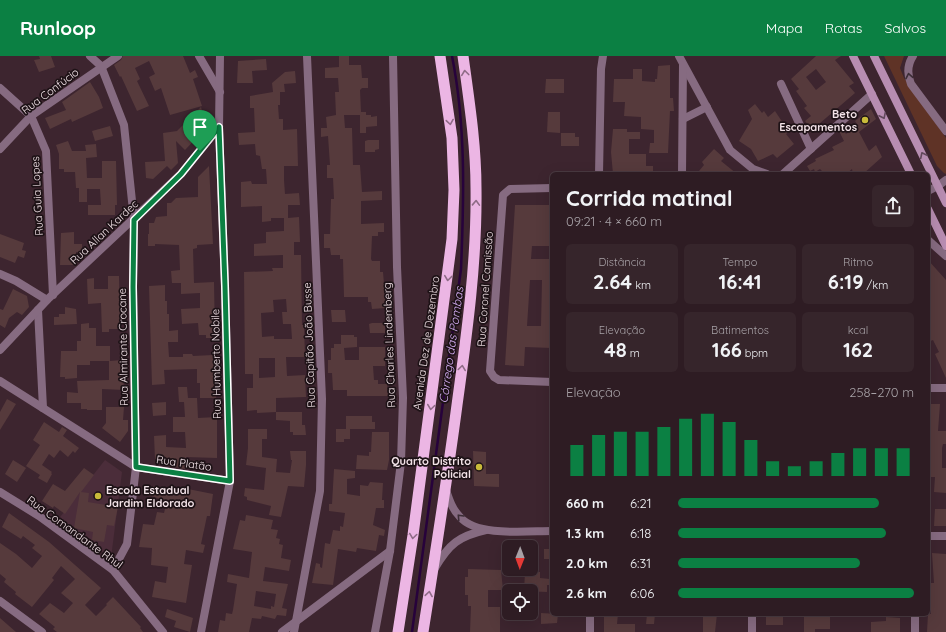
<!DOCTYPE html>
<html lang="pt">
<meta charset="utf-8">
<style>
:root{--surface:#2e1c23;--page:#36252b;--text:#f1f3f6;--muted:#a7a1a6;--line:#493a41;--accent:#0b8043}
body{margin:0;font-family:Quicksand,sans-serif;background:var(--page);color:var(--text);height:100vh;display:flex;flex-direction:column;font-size:15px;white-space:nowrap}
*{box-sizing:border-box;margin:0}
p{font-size:13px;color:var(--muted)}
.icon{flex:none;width:22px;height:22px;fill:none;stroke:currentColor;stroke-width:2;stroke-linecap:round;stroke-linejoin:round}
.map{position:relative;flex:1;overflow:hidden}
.details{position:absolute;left:550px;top:116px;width:380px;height:444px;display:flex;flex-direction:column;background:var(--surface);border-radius:6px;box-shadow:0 4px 16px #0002,0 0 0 1px var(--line)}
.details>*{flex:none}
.needle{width:26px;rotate:181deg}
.buttons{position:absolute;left:502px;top:484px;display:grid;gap:8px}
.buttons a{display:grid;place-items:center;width:36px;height:36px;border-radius:6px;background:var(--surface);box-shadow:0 4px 16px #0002,0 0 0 1px var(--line);font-size:20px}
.pin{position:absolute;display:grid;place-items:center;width:34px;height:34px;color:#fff;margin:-41px -17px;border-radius:50% 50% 50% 0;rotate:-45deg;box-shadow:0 0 4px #0007}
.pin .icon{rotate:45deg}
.round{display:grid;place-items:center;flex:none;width:42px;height:42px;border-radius:6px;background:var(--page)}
.summary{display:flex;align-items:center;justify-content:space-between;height:68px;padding:0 16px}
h1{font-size:22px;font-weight:700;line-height:30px}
.stats{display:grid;grid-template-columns:repeat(3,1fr);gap:6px;height:68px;padding:4px 16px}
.stats div{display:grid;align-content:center;border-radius:6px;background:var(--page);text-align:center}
.stats b{font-size:20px;font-weight:700}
.stats small{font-size:11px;font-weight:400}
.stats p{font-size:11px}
.chart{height:112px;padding:8px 16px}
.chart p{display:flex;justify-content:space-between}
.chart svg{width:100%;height:72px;margin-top:4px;stroke:var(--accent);stroke-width:6}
ul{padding:0 16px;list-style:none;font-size:13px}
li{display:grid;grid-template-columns:64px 48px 1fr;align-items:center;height:30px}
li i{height:10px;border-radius:5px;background:var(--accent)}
header{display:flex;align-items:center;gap:24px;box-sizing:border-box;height:56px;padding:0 20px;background:var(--accent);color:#fff}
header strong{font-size:19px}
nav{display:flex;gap:22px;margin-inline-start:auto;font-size:14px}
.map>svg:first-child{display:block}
.built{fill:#4b2d3a}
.green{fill:#5f3326}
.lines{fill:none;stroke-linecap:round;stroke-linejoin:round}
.stream{stroke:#27023b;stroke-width:2.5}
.building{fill:#563a3c;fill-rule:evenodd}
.minor{stroke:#866b81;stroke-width:8}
.tertiary{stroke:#866b81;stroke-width:8}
.secondary{stroke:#b78db1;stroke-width:8}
.trunk{stroke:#ecb6e4;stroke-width:11}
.oneway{stroke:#8f6c87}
.oneway2{stroke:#3c2d36}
.oneway3{stroke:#62495c}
.route-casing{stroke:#fff;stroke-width:8}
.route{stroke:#0b8043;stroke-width:5}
.poi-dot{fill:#c9bb3a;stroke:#1d1216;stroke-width:1.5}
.labels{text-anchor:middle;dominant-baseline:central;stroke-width:3.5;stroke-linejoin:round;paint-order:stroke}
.street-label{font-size:11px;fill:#f3e3e8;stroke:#1d1216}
.poi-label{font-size:11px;font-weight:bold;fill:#f3e3e8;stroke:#1d1216;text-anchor:end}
.water-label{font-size:12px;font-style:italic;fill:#d5adf4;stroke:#1d1216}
</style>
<header>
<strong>Runloop</strong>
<nav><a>Mapa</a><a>Rotas</a><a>Salvos</a></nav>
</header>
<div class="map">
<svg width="946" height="576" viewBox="0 0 946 576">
<rect width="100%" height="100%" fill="#3d252f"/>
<path class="built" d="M 105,404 L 122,416 L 111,502 L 57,465 Z"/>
<path class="green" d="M 884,0 L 904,0 L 900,12 L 904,22 L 946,82 L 946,118 L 944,117 L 937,110 Z"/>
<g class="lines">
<path class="stream" d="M 412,576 L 461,213 C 464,142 466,70 452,0"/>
</g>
<g class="building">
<path d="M 39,0 L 51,0 L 55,11 L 39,16 L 34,4 L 40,3 Z"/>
<path d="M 123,0 L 183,0 L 190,17 L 195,14 L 198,21 L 193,23 L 202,50 L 170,59 L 161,32 L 155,35 L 149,21 L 155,18 L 149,5 L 135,12 L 140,23 L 137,25 L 149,50 L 137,55 L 121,20 L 120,21 L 114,9 L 121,4 Z"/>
<path d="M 339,0 L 349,0 L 349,9 L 361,9 L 362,22 L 368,22 L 368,32 L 362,32 L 360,34 L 361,56 L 366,56 L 366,59 L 371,59 L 371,61 L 377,60 L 377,70 L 366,71 L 366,77 L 360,77 L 360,59 L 344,59 L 345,72 L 352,72 L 353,109 L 360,109 L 362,136 L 382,135 L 382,144 L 361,145 L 361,168 L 384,167 L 384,176 L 378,176 L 378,180 L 372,180 L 371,203 L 372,205 L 380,205 L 380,216 L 383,216 L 386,252 L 372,253 L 371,246 L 368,246 L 368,241 L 344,241 L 343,203 L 340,203 L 340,199 L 331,199 L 330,192 L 324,192 L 324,178 L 330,178 L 331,143 L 334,143 L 333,122 L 327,122 L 327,109 L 330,109 L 328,80 L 321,81 L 321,72 L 327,72 L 326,61 L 336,59 L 335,36 L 339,36 L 338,22 L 325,22 L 325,12 L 339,11 Z"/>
<path d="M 816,0 L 841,0 L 835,4 L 854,27 L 849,30 L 855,37 L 812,74 L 805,65 L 811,60 L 804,52 L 807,50 L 796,35 L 799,33 L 791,23 ZM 816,13 L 826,26 L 816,34 L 806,21 Z"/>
<path d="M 266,3 L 267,14 L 252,15 L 253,27 L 237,27 L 238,5 Z"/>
<path d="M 670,9 L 670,42 L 673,42 L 674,55 L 670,55 L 668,97 L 649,97 L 650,87 L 654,87 L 654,74 L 641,73 L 641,61 L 624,60 L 625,46 L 613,46 L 614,23 L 633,23 L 633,13 L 642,13 L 642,25 L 655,26 L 655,23 L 657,23 L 658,10 Z"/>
<path d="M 295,15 L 296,27 L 284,28 L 285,36 L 280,36 L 280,49 L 278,49 L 279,63 L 283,63 L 283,74 L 297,73 L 298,110 L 284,110 L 284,124 L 285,138 L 299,137 L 300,149 L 288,149 L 288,162 L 299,161 L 300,186 L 294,186 L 294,199 L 301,199 L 302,269 L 304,269 L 305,301 L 286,301 L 287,320 L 305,319 L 306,341 L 276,342 L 276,356 L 257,357 L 257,354 L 247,355 L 247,332 L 253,332 L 253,318 L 245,318 L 244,216 L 273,215 L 272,212 L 283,212 L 283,199 L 254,200 L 254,188 L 266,187 L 266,176 L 284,175 L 284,162 L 271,162 L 271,165 L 262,166 L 262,150 L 241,151 L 241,126 L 251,125 L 252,128 L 267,128 L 266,113 L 262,113 L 260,100 L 256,99 L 255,88 L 239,89 L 238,77 L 255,76 L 254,52 L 250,52 L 250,40 L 273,36 L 272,27 L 285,16 ZM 286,243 L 287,256 L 282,256 L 283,268 L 291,268 L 292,283 L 274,283 L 274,280 L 262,281 L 261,257 L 274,256 L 273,244 ZM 259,302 L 275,302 L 275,321 L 259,322 Z"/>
<path d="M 546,23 L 564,23 L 564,37 L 545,37 Z"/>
<path d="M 90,26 L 99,41 L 103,52 L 72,66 L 71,63 L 50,73 L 45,62 L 66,54 L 62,46 Z"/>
<path d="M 755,48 L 762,57 L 764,55 L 768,61 L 775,55 L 789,76 L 786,78 L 794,88 L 777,102 L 773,98 L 758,105 L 751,93 L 739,85 L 752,63 L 748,54 Z"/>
<path d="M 201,51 L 206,69 L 201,77 L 185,94 L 176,85 L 178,107 L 171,114 L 167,110 L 153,123 L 146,122 L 145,106 L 165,105 L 163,77 L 177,75 Z"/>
<path d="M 871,53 L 876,63 L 859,76 L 869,95 L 876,89 L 882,101 L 863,118 L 853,118 L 852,113 L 846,118 L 825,118 L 820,113 L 815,116 L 814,113 L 810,115 L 807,110 L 816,105 L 815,103 L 834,94 L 832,91 L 844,85 L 839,75 L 842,73 L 846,78 L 857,68 L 855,65 Z"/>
<path d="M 548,56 L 560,56 L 560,77 L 547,76 Z"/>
<path d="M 110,70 L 113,80 L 95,85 L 92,75 Z"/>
<path d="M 613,73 L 627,73 L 627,76 L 640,76 L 640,83 L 629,83 L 629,98 L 646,98 L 646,110 L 653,110 L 653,118 L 613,118 L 611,96 Z"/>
<path d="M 561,77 L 575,77 L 575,81 L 579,81 L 579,90 L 561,90 Z"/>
<path d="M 368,84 L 379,84 L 379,93 L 375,94 L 375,96 L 365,96 L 365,85 Z"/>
<path d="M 68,85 L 72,95 L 86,95 L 85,89 L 96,88 L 97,101 L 86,102 L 87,122 L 102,122 L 102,105 L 116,105 L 117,149 L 115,149 L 115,159 L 88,159 L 88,149 L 101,149 L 100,133 L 87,133 L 87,146 L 79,146 L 79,132 L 76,132 L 75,116 L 64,116 L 64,113 L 59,113 L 59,98 L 56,89 Z"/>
<path d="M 714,93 L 724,102 L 721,105 L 737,118 L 702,118 L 699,115 L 704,109 L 702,106 Z"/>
<path d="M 209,110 L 213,188 L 197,189 L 197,192 L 193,193 L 194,227 L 214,226 L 215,282 L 206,282 L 206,279 L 199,279 L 198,267 L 182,268 L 181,253 L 200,252 L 200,237 L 181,238 L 181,227 L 172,227 L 171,215 L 180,214 L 179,189 L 155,188 L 155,190 L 148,190 L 148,178 L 149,178 L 149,167 L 154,167 L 156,161 L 167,160 L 167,147 L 171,147 L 176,142 L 198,141 L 198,121 Z"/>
<path d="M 515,149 L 552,149 L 552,156 L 550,156 L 549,171 L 552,171 L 552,187 L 549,187 L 549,190 L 532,190 L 531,203 L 551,203 L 552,292 L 525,291 L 524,310 L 505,309 ZM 530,224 L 542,224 L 541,270 L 527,270 Z"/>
<path d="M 74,176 L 74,188 L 82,188 L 82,196 L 76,196 L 76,199 L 74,199 L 74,209 L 60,209 L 61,177 Z"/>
<path d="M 0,178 L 24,187 L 22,194 L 26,195 L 24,202 L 18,200 L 15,207 L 0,201 Z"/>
<path d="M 928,204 L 946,224 L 946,322 L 935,298 L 939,296 L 933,284 L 928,286 Z"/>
<path d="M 108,220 L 119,220 L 120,273 L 109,273 L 109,276 L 102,276 L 101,247 L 88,248 L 87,223 L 94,222 L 94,233 L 108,233 Z"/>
<path d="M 165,229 L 165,245 L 167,245 L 167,258 L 169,258 L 169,275 L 178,274 L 178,286 L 168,286 L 169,301 L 183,301 L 183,298 L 192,298 L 193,300 L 213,299 L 214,312 L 217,312 L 216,342 L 200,342 L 200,327 L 197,327 L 197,313 L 164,314 L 165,328 L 152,329 L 149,230 Z"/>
<path d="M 13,233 L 27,240 L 29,251 L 22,259 L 17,256 L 9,262 L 5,272 L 0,269 L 0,253 L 3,254 Z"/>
<path d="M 65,251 L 76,253 L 77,268 L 54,269 L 54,261 L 59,261 L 59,258 L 65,258 Z"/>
<path d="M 331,254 L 345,254 L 346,266 L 332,266 Z"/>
<path d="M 89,267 L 89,272 L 96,272 L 96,290 L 110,290 L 110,305 L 122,304 L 124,334 L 102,333 L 102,354 L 87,354 L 87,353 L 81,353 L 81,347 L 67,347 L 67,336 L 78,337 L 77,325 L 109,324 L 109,305 L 90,305 L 90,309 L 77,309 L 77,322 L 65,323 L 65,321 L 60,321 L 61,295 L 77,295 L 77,285 L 81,285 L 81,268 Z"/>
<path d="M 372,267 L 385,267 L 385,277 L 370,277 L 369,268 Z"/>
<path d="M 341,279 L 354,279 L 354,281 L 357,281 L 357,291 L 344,292 L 345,304 L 359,304 L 359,291 L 385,291 L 385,310 L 373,310 L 374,324 L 378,324 L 378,328 L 387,328 L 388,340 L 347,340 L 347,334 L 333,334 L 332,317 L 328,317 L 328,304 L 331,304 L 331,292 L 334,292 L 334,288 L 341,288 Z"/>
<path d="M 178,331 L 187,331 L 188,342 L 197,342 L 198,362 L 217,361 L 217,402 L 186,401 L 186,413 L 169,410 L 170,406 L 158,405 L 158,404 L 155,403 L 154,380 L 166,379 L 166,391 L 186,392 L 185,376 L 173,376 L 173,361 L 185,361 L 184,346 L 179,346 Z"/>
<path d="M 7,343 L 16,348 L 0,374 L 0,356 Z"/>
<path d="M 166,346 L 166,359 L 153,360 L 152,347 Z"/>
<path d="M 931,348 L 940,348 L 938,375 L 946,375 L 946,388 L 943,388 L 942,392 L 942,412 L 946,412 L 946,437 L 934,436 L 935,421 L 929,421 Z"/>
<path d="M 106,351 L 124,351 L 123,364 L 128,364 L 128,375 L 120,386 L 102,372 L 106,367 Z"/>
<path d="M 276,356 L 302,356 L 302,369 L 305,369 L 306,379 L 293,379 L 293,376 L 290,376 L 290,365 L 276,364 Z"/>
<path d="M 346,360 L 372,360 L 372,366 L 375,366 L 375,373 L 350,373 L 350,383 L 344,383 L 344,386 L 336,386 L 336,373 L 346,373 Z"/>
<path d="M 44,366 L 59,376 L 62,371 L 67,374 L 63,380 L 79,392 L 75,397 L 73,395 L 68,401 L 60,394 L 54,402 L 49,398 L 42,409 L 52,416 L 51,417 L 52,418 L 47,427 L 38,422 L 40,419 L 26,410 L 40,389 L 33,384 Z"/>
<path d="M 248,373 L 267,373 L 267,383 L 262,383 L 262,401 L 277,403 L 276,416 L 290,417 L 292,404 L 291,404 L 290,395 L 306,395 L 306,409 L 304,431 L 288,430 L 281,461 L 269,459 L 271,450 L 247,444 L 247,441 L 244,440 L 245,432 L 264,434 L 266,412 L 246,409 L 248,392 Z"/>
<path d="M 372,376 L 389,376 L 389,404 L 387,414 L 356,413 L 357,399 L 369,400 L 369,396 L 371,396 Z"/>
<path d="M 473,395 L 486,396 L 486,418 L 499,418 L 499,431 L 474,430 Z"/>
<path d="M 13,404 L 26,412 L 17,426 L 5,418 Z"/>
<path d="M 84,412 L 94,419 L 81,436 L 89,437 L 88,446 L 118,451 L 114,470 L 107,469 L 104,486 L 92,484 L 93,476 L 74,472 L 80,436 L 65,458 L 54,450 L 53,452 L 42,445 L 53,428 L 65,435 Z"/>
<path d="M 334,413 L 355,415 L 355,422 L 347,423 L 347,438 L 360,440 L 360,429 L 368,430 L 370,426 L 383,427 L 382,444 L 384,444 L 384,452 L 376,452 L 373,469 L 385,474 L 384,480 L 379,479 L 376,495 L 357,492 L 356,496 L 338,493 L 333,529 L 312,527 L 316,507 L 320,508 L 320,511 L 322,512 L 325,487 L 330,488 L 333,474 L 340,475 L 340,470 L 343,471 L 345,457 L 329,455 L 329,448 L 332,448 Z"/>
<path d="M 153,430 L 187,437 L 188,433 L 213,438 L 210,460 L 207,460 L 201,488 L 205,489 L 203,497 L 186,494 L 184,508 L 192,509 L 186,547 L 152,541 L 155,525 L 166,527 L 168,511 L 151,509 L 152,492 L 139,491 L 143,468 L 154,469 L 157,456 L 164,457 L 167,445 L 148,439 L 149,433 L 152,434 Z"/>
<path d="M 935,453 L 946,453 L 946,470 L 934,470 Z"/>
<path d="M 9,457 L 49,486 L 101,532 L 85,549 L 96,560 L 107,549 L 106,548 L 113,541 L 141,571 L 140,572 L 143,576 L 57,576 L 53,573 L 55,571 L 39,558 L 50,547 L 64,557 L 73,547 L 61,537 L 75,523 L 61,510 L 52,522 L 54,524 L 32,551 L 15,538 L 16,536 L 4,526 L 6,523 L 0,518 L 0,487 L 16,498 L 32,512 L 42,500 L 32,492 L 35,489 L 23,480 L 21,483 L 18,481 L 2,471 Z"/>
<path d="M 246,459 L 273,464 L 271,473 L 278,474 L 276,482 L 280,483 L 279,488 L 283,489 L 281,502 L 291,504 L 289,515 L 265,511 L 263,525 L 288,528 L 282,552 L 287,553 L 286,560 L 277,559 L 275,563 L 262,560 L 261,563 L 252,562 L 249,576 L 218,576 L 220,564 L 225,565 L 226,557 L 232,558 L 233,554 L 237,528 L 227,526 L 228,518 L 249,522 L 252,496 L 233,493 L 240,464 L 245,465 ZM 256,535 L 276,538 L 274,551 L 271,550 L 271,553 L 254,550 Z"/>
<rect x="544" y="493" width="8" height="10"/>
<path d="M 932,497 L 946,498 L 946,576 L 927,576 L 928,558 L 931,558 L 931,527 L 934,527 Z"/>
<path d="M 468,513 L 501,514 L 503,534 L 488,534 L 488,551 L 500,551 L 500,576 L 470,576 L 471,550 L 468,550 L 468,539 L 465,539 L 465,521 L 468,521 Z"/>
<path d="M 525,516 L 540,516 L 540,522 L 550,523 L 550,529 L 547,529 L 547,536 L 524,535 Z"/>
<path d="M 167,553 L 193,562 L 190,576 L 174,571 L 176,565 L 165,561 Z"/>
<path d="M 541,557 L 558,558 L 557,567 L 541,568 Z"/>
<path d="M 604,558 L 618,558 L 617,568 L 635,568 L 635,576 L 604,576 Z"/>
<path d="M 647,558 L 655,558 L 654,568 L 646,568 Z"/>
<path d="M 703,558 L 717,558 L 715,576 L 703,576 Z"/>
<rect x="766" y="559" width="17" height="10"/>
<path d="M 804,560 L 830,561 L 830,573 L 815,573 L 815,576 L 804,576 Z"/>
<path d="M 886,561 L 900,562 L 900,576 L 871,576 L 871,566 L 886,565 Z"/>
<path d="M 0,562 L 16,576 L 0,576 Z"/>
</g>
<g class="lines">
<g class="minor">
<path d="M 90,0 L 101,10 L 124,69 L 134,164 L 133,231 L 136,411 L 127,488 L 113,514"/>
<path d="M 199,0 L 220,36"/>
<path d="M 679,0 L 730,94 L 753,113 L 767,118"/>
<path d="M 913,0 C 907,9 907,18 911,28 L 946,75"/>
<path d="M 781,28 L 811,93"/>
<path d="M 0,32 L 31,60 L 46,95 L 53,239"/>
<path d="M 683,63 L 707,51"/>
<path d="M 0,93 L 31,60 L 118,0"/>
<path d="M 599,118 L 601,13 L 603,0"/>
<path d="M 682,118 L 683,9"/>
<path d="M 783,118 L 872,38"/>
<path d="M 552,132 L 510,133 L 503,139 L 490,315 L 494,321 L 499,324 L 552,326"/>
<path d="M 928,135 L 938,130 L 946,124"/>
<path d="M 928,184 L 946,200"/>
<path d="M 0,218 L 16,225 L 47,244"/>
<path d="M 38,254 L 43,352"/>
<path d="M 0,294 L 49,242 L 181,118 L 219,71"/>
<path d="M 0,325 L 136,411 L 230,425"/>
<path d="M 928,332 L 946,332"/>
<path d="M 446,434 C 449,443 452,453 460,461 C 477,481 527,475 552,475"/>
<path d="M 0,436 L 39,460 L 113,514 L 163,576"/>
<path d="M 928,480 L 946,480"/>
<path d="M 435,512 C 449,488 459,480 486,474"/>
<path d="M 0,545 L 42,576"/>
<path d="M 752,558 L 752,576"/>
<path d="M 201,576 L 230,425 L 225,229 L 219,71 L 220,0"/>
<path d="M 282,576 L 390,495"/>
<path d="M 294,576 L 320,435 L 322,343 L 307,0"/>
<path d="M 590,576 L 590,558"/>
<path d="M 915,576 L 915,558"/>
</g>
<path class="tertiary" d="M 375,576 L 390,495 L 401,406 L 403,342 L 397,211 L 393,0"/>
<g class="secondary">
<path d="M 853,0 L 911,118"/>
<path d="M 874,0 L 946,147"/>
<path d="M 928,153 L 946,190"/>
</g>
<g class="trunk">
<path d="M 398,576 L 413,479 L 452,183 L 454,134 L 452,82 L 440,0"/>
<path d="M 423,576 C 435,500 447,425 457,349 C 467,277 477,205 476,132 C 476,88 469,44 463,0"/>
</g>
</g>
<defs><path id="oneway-chevron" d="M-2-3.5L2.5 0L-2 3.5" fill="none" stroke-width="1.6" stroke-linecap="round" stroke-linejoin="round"/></defs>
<g class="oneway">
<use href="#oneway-chevron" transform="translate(465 17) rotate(-97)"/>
<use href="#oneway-chevron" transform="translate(450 66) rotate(81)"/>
<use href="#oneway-chevron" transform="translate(476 147) rotate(-88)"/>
<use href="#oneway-chevron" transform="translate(448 222) rotate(97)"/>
<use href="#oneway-chevron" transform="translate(462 312) rotate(-82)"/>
<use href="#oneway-chevron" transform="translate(431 351) rotate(98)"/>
<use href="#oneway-chevron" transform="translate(413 480) rotate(98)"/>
<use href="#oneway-chevron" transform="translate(429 538) rotate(-81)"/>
</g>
<g class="oneway2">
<use href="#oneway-chevron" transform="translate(909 20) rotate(-101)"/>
<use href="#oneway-chevron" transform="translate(460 461) rotate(-133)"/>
</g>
<g class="oneway3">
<use href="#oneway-chevron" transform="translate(883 60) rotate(64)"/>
<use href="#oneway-chevron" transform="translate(923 99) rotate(-116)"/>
</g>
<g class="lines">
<defs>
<path id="route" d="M 219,71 L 225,230 L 230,425 L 136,411 L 133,231 L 134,164 L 181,118 Z"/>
</defs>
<use href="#route" class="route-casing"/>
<use href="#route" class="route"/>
</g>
<g class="poi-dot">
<circle cx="865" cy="64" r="4"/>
<circle cx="479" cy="411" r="4"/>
<circle cx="98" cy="440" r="4"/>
</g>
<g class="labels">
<g class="street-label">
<text transform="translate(50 35) rotate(-37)">Rua Confúcio</text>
<text transform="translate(37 140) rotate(-93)">Rua Guia Lopes</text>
<text transform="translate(104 176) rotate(-43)">Rua Allan Kardec</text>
<text transform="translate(485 233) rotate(-86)">Rua Coronel Camissão</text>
<text transform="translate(426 287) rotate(-82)">Avenida Dez de Dezembro</text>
<text transform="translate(309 289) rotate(-92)">Rua Capitão João Busse</text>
<text transform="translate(389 289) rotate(-92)">Rua Charles Lindemberg</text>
<text transform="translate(123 291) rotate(-91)">Rua Almirante Crocane</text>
<text transform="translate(216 308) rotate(-91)">Rua Humberto Nobile</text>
<text transform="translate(184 407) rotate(8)">Rua Platão</text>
<text transform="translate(75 476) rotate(36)">Rua Comandante Rhul</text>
</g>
<g class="poi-label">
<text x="857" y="58">Beto<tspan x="857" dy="13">Escapamentos</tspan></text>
<text x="471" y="405">Quarto Distrito<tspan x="471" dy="13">Policial</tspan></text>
<text x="106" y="434" text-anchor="start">Escola Estadual<tspan x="106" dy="13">Jardim Eldorado</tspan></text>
</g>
<g class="water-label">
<text transform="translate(451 289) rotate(-82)">Córrego das Pombas</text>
</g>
</g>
</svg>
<div class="buttons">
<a><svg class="needle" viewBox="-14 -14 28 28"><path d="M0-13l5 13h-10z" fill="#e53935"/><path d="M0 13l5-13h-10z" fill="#a7a1a6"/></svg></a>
<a><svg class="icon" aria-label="locate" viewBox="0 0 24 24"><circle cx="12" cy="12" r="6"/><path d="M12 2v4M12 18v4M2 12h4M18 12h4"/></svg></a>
</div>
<div class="pin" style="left:200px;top:95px;background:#1e9e55"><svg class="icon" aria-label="arrive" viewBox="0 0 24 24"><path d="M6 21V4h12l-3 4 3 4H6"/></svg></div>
<section class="details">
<div class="summary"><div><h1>Corrida matinal</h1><p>09:21 · 4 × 660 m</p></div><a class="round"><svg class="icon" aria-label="share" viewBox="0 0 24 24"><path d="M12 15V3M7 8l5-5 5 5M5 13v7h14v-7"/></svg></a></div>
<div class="stats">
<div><p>Distância</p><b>2.64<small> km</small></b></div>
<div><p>Tempo</p><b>16:41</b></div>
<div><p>Ritmo</p><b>6:19<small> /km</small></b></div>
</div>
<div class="stats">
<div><p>Elevação</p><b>48<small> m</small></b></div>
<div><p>Batimentos</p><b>166<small> bpm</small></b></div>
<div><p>kcal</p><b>162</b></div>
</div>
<div class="chart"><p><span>Elevação</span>258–270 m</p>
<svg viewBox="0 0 160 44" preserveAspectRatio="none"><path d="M5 44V25M15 44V19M25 44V17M35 44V17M45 44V14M55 44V9M65 44V6M75 44V11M85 44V22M95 44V35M105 44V38M115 44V35M125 44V30M135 44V27M145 44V27M155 44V27"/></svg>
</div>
<ul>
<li><b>660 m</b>6:21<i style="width:85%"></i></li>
<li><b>1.3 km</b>6:18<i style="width:88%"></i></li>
<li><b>2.0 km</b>6:31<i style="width:77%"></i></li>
<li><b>2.6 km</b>6:06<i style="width:100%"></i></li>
</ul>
</section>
</div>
